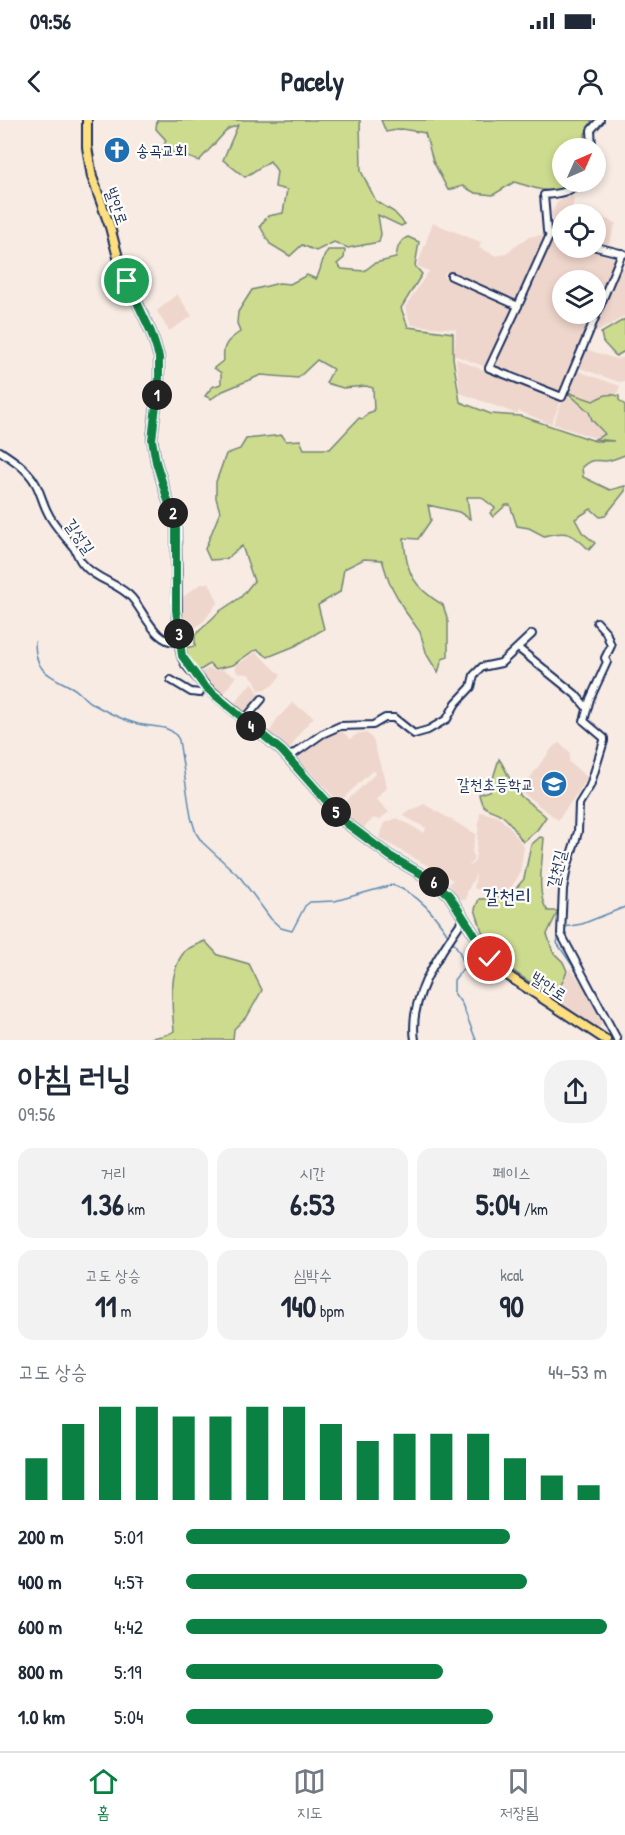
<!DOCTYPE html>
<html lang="ko">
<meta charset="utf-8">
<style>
:root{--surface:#fff;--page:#f2f2f3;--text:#1f2937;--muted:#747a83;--line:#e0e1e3;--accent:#0b8043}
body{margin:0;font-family:"Patrick Hand","Poor Story",sans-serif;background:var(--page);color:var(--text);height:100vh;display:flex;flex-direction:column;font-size:22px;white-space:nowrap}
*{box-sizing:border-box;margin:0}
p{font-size:20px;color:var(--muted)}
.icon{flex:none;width:33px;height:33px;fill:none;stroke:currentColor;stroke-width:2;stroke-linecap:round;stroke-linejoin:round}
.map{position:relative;height:920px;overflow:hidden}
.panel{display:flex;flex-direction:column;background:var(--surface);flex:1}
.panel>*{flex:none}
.needle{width:39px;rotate:45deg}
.controls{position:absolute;left:552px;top:18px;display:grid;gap:12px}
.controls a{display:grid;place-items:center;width:54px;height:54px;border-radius:50%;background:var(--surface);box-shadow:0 3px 9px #0003;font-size:30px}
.pin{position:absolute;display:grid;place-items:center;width:51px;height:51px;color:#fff;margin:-26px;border:3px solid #fff;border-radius:50%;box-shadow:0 2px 6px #0007}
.km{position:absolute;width:30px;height:30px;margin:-15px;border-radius:50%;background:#222;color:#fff;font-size:16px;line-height:30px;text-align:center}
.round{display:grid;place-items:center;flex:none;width:63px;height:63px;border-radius:24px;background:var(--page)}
.summary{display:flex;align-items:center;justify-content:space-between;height:102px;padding:0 18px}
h1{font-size:33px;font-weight:700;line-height:45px}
.stats{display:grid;grid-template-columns:repeat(3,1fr);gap:9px;height:102px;padding:6px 18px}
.stats div{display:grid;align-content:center;border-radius:15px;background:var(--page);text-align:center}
.stats b{font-size:30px;font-weight:700}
.stats small{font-size:16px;font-weight:400}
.stats p{font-size:16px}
.chart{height:168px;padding:12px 18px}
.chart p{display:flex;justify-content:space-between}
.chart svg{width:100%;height:108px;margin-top:6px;stroke:var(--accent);stroke-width:6}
ul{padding:0 18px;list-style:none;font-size:20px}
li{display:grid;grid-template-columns:96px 72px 1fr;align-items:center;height:45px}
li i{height:15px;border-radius:8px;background:var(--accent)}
.status{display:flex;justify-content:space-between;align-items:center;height:42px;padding:0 30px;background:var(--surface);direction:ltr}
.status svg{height:16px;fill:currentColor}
header{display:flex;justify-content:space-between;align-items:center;height:78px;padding:0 18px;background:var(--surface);font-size:27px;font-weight:700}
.dock{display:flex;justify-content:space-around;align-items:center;height:84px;border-top:2px solid var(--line);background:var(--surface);font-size:16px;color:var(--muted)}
.dock a{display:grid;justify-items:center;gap:3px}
.dock .selected{color:var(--accent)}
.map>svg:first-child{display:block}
.built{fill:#efd6cc;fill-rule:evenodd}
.green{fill:#cddb8e;stroke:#748576;stroke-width:1.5}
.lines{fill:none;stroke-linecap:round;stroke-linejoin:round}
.stream{stroke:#5e8bb3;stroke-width:1.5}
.minor-casing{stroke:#1b2f5e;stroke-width:10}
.major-casing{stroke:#1b2f5e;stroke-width:12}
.minor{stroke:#fdfcf7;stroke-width:6}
.major{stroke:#fddf80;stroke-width:8}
.route-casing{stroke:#fff;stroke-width:12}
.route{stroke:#0b8043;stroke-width:8}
.labels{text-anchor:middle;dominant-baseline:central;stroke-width:4.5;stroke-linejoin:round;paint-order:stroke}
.poi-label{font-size:16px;fill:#1b2f5e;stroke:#fdfcf7;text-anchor:start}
.street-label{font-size:16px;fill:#1b2f5e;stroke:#fdfcf7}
.quarter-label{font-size:20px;fill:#1b2f5e;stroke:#fdfcf7}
</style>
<div class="status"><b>09:56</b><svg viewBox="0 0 49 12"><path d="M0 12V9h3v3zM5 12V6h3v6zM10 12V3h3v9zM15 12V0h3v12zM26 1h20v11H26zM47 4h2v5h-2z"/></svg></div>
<header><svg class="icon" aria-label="back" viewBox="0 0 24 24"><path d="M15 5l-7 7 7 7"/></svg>Pacely<svg class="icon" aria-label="person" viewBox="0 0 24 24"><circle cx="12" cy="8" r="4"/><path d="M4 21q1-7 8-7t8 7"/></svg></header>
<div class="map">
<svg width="625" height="920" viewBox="0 0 625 920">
<rect width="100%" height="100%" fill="#f7ebe3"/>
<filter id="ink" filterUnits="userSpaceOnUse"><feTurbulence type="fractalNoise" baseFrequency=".0167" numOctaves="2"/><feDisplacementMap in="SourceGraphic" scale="12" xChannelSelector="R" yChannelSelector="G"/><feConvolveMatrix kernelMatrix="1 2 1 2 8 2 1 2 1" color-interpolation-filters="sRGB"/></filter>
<g filter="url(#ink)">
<g class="built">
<path d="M 572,76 L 574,78 L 571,94 L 562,94 L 562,116 L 550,113 L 553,106 L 552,92 L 558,81 Z"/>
<path d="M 602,98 L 616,103 L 609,123 L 602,129 L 596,127 Z"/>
<path d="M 433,103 L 481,122 L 479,128 L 497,136 L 506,133 L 529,117 L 547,114 L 518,177 L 514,181 L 445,152 L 444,157 L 512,186 L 514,190 L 488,248 L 454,235 L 456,209 L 411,205 L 405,187 L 429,151 L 417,146 Z"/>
<path d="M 554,119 L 562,121 L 562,128 L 582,128 L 614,138 L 617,144 L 561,273 L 556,274 L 498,250 L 496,244 L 550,121 ZM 562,160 L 596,160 L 596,194 L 562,194 Z"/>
<path d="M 621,146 L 625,148 L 625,196 L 592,215 Z"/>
<path d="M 177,174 L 192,196 L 169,211 L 157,191 Z"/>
<path d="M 585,229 L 616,239 L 625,237 L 625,261 L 619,262 L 577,247 Z"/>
<path d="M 456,239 L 561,281 L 551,304 L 519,291 L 517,294 L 460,273 Z"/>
<path d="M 575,250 L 620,266 L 617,274 L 603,275 L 593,281 L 567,272 Z"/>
<path d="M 566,272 L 589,292 L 591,299 L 603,314 L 595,318 L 553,304 Z"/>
<path d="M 209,462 L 218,482 L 203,502 L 193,509 L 188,509 L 178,506 L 179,480 L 199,465 Z"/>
<path d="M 256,532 L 281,555 L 273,565 L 265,569 L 259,570 L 254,559 L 248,554 L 237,553 L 235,546 Z"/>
<path d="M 210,548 L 215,551 L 221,549 L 236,556 L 221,577 L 197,554 Z"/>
<path d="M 252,562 L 261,577 L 244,595 L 232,586 Z"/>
<path d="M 292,583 L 314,597 L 301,611 L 288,633 L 268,615 L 277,599 Z"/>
<path d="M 342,611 L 350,619 L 359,613 L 367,613 L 373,620 L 387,668 L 376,679 L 389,692 L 379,700 L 374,698 L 360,711 L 338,689 L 375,654 L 375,651 L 372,651 L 339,682 L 295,636 L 327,615 Z"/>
<path d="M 559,623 L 570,633 L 569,642 L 588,658 L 558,700 L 520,671 L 553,627 Z"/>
<path d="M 424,684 L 476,714 L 472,731 L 474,739 L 468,748 L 475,741 L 480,692 L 497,696 L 509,706 L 524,727 L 520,753 L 511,768 L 498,773 L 482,771 L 474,768 L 476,754 L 467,772 L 466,780 L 459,779 L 449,764 L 453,760 L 379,718 L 385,703 L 397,698 L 424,713 L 426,708 L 402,695 Z"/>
<path d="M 570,848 L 585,868 L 602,904 L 597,910 L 556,882 Z"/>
</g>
<g class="green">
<path d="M 157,0 L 360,0 L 361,51 L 376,81 L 394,92 L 405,104 L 401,106 L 378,95 L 381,114 L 379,122 L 348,128 L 334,122 L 316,131 L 302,125 L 290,136 L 270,124 L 260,106 L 268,96 L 283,93 L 287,70 L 275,67 L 277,51 L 270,41 L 245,57 L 223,40 L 238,5 L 228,9 L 199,41 L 176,33 L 162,31 L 166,20 L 156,9 Z"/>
<path d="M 381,0 L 592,0 L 585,14 L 586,28 L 562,28 L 562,62 L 573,62 C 550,78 538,68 514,62 L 493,75 L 475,73 L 463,66 L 448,70 L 433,41 L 425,13 L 402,9 L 386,12 Z"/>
<path d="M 408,117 L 419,122 L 415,146 L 422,154 L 401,188 L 408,207 L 453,213 L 453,238 L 460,282 L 491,294 L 521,296 L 595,321 L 614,321 L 595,319 L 605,314 L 592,300 L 589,292 L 567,272 L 593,281 C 602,276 608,272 619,276 L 619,280 L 625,285 L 625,335 C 619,337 611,341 605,341 C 594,340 591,339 582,347 L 583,357 L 610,370 L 625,366 L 625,371 L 605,396 L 600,397 L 591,389 L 575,399 L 582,412 L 595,423 L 589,430 C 573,413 567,410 544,416 L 529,408 L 517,406 L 510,385 L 506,385 L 493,397 L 490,393 L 495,388 L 481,377 L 467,377 L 470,399 L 459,392 L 428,385 L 431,400 L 418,419 L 404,418 C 406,453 413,467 443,485 L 448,501 L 448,537 L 442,539 L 438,553 L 427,535 L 420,512 L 405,491 L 389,462 L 382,440 L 364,439 L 344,449 L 340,472 L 318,485 L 324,509 L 295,526 L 268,537 L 258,530 L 253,531 L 233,545 L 215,549 L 210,544 L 197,552 L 190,544 L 185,528 L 195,526 L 195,515 L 220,491 L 241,477 L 254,461 L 242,426 L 226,439 L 210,440 L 205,429 L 220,392 L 216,378 L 216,362 L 226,334 L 240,329 L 246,319 L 282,315 L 286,321 L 300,320 L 304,329 L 330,329 L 359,298 L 363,299 L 368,293 L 374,291 L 373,268 L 366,266 L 343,268 L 326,263 L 333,249 L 317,240 L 298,258 L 261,255 L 223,271 L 211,279 L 205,276 L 212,267 L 221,264 L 221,253 L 214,248 L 224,240 C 222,225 228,220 240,212 L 237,203 L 238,192 L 252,170 L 279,163 L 290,164 L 307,155 L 316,159 C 322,149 321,139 328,130 L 345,130 L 344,138 L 337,144 L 342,149 L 364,151 L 375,143 L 396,138 C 397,128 399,121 408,117 Z"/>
<path d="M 625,199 L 625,231 L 616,236 L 603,222 L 601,213 Z"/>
<path d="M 499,639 C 507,650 510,663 519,674 C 527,683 538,688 546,697 L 537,710 L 523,722 C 517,714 513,705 505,698 C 492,686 483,695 479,674 L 489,671 Z"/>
<path d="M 540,717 L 544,718 C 543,737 535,776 548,791 L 558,791 L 547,814 L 553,832 L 563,842 L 567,851 L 555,879 L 509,848 L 496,836 L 486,824 L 475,789 L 479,779 L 505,778 L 512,773 L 524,759 L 531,725 Z"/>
<path d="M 205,821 L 218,835 L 249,844 L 262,870 L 248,895 L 234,909 L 233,920 L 146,920 C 156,916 166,917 174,911 C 172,887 168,852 184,832 C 188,827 199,824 205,821 Z"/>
</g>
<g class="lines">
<g class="stream">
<path d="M 35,522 C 35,553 49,555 73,568 C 80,572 84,579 91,583 C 105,591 122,600 138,604 C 153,608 172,604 179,620 L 191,697 L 196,713 L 202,722 L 240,757 L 271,799 L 281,808 L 292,811 L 305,786 L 310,782 L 335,781 L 392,765 C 418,773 435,795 449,816"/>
<path d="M 564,807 L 582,804 L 625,787"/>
<path d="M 559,815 L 557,823 L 583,861"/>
<path d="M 452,820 L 459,831 L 465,846 L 454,860 L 454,873 L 462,884 L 476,920"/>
<path d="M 588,871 L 613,920"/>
</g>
<defs>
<g id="minor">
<path d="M 592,28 L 591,10 L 600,0"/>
<path d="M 550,115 L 547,111 L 544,75 C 557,74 572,72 581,62"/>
<path d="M 596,127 L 624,134"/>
<path d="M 451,156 L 518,186 L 550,115 L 562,118"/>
<path d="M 518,186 L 489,248 L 562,277 L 622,133"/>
<path d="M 0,331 C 12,339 26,348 34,361 C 40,370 42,381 47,391 C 53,405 65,416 74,428 C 77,433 79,440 83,444 C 96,460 119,463 132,478 C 145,493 157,527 180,521"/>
<path d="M 597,502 L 606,512 L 611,526 L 605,538 L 607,542 L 590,579 L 584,601 L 604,618 L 604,621 L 590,666 L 579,684 L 578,712 L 567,748 L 563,769 L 561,814 L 617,919"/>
<path d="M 518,528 L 575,574 L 587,588"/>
<path d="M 171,560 L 191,572 L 200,573"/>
<path d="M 244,600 L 262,579"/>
<path d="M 288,638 L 322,614 L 340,606 L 373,605 L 385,598 L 394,598 L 414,614 L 428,610 L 447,599 L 456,583 L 471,567 L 474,555 L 482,547 L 501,543 L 532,514"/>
<path d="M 415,920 C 408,876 441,832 464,798"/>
</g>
<path id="major" d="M 87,0 L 87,27 L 92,57 L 110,107 L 120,145 L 151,212 L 159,237 L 159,259 L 152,319 L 156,342 L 176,407 L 177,506 L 182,536 L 186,544 L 205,566 L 282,631 L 346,703 L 390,736 L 435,762 L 449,775 L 490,839 L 507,855 L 606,920"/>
</defs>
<use href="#minor" class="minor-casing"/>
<use href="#major" class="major-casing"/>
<use href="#minor" class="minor"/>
<use href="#major" class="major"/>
</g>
</g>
<g class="lines" filter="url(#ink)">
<defs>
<path id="route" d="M 127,161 L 151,212 L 159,237 L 159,259 L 152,320 L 156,342 L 176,407 L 176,490 L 182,536 L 204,566 L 282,631 L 346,703 L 390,736 L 435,762 L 449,775 L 490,839"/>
</defs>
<use href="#route" class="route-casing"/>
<use href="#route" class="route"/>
</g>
<defs>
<symbol id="church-disc" viewBox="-11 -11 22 22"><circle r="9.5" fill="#1f6fb2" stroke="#fdfcf7"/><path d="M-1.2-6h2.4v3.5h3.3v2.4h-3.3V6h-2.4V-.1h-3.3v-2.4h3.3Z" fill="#fff"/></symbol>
<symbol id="school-disc" viewBox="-11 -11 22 22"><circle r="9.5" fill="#1f6fb2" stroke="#fdfcf7"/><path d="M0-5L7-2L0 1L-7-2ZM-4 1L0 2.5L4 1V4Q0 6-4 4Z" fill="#fff"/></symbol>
</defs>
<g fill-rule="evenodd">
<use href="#church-disc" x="102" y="15" width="30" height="30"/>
<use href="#school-disc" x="539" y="649" width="30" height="30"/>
</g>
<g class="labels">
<g class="poi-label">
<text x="136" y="30">송곡교회</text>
<text x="534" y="664" text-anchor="end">갈천초등학교</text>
</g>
<g class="street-label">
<text transform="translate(117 86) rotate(71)">발안로</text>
<text transform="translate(80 416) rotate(55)">길성길</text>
<text transform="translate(556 749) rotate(-77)">갈천길</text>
<text transform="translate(549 866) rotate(33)">발안로</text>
</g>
<g class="quarter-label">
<text x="507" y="775">갈천리</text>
</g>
</g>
</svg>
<div class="controls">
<a><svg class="needle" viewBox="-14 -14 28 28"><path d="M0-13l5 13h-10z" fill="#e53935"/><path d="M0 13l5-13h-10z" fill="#747a83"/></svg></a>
<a><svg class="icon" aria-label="locate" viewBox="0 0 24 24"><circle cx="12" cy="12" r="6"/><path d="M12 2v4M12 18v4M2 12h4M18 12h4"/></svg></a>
<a><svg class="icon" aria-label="layers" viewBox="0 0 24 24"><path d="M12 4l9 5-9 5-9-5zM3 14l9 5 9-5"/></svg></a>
</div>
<div class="pin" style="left:127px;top:161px;background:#1e9e55"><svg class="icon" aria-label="arrive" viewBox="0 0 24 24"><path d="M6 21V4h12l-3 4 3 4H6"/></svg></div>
<div class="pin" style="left:490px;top:839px;background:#d93025"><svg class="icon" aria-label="check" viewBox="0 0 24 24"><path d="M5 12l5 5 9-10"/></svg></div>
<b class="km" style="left:157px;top:275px">1</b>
<b class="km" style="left:173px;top:393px">2</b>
<b class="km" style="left:179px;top:514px">3</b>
<b class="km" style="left:251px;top:606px">4</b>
<b class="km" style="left:336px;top:692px">5</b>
<b class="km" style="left:434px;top:762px">6</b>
</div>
<section class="panel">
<div class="summary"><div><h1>아침 러닝</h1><p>09:56</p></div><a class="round"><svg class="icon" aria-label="share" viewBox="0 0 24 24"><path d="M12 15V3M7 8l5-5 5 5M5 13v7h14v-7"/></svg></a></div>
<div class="stats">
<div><p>거리</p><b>1.36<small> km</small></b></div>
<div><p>시간</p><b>6:53</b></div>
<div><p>페이스</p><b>5:04<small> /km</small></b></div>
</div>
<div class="stats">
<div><p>고도 상승</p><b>11<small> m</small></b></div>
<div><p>심박수</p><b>140<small> bpm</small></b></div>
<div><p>kcal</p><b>90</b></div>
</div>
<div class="chart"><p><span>고도 상승</span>44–53 m</p>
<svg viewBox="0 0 160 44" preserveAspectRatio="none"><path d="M5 44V27M15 44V13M25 44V6M35 44V6M45 44V10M55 44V10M65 44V6M75 44V6M85 44V13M95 44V20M105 44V17M115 44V17M125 44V17M135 44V27M145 44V34M155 44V38"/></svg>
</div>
<ul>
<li><b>200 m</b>5:01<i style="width:77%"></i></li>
<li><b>400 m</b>4:57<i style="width:81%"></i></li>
<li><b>600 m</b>4:42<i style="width:100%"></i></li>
<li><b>800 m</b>5:19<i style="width:61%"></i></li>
<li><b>1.0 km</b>5:04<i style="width:73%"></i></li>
</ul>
</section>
<nav class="dock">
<a class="selected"><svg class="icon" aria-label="home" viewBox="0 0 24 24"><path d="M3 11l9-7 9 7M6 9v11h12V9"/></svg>홈</a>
<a><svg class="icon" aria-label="map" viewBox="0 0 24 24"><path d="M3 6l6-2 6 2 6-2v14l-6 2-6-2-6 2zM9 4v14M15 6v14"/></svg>지도</a>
<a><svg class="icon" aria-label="saved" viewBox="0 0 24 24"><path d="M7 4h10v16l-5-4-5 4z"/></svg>저장됨</a>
</nav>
